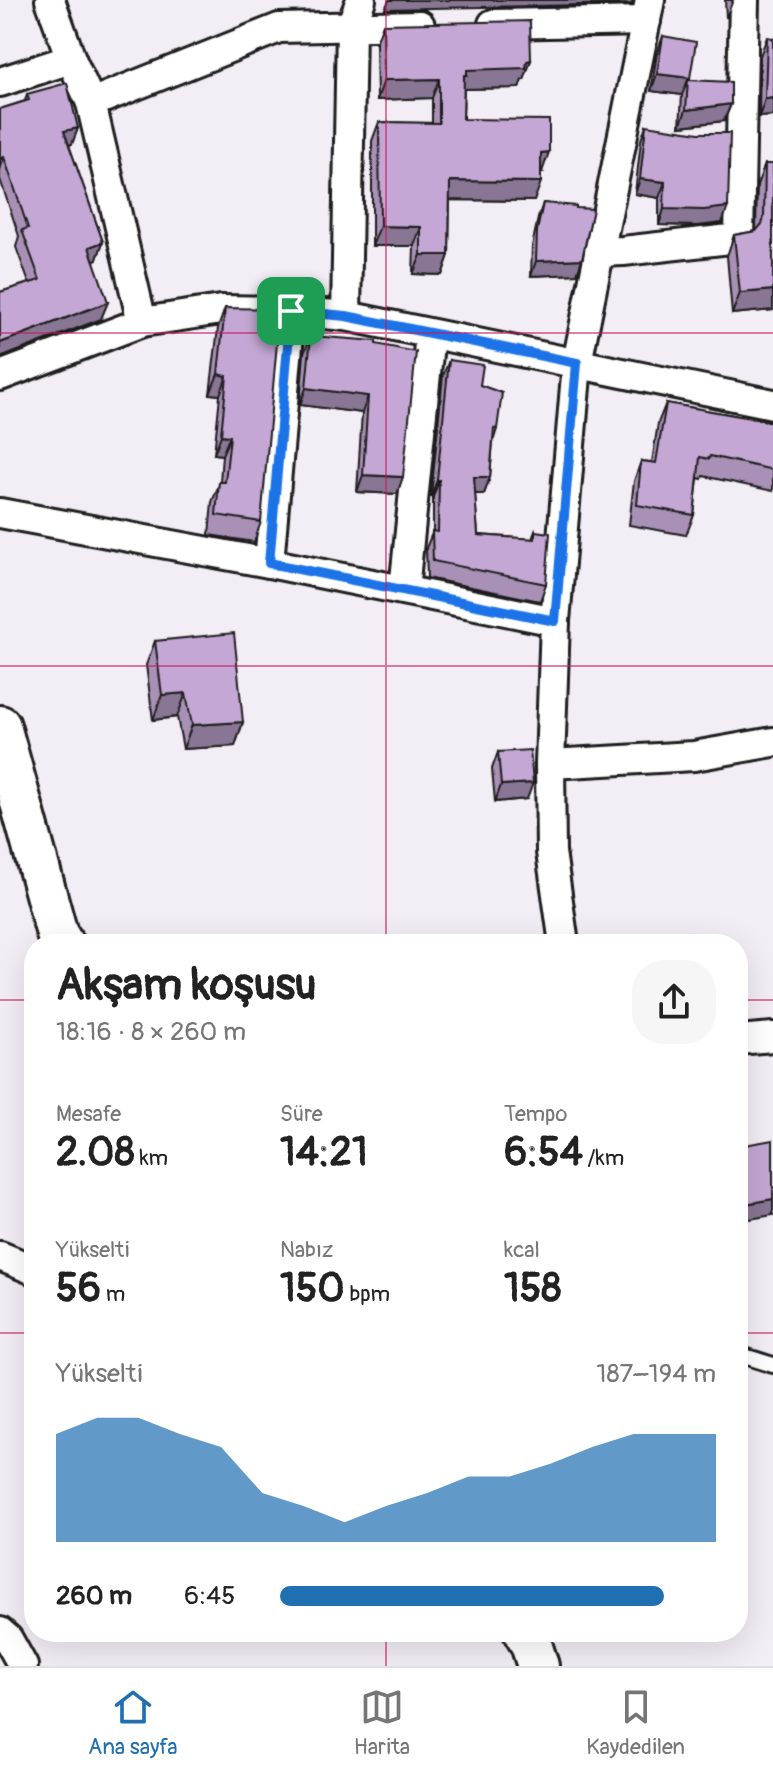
<!DOCTYPE html>
<html lang="tr">
<meta charset="utf-8">
<style>
:root{--surface:#fff;--page:#f6f6f6;--text:#222;--muted:#767676;--line:#e0e0e0;--accent:#1f6fb2}
body{margin:0;font-family:Pangolin,sans-serif;background:var(--page);color:var(--text);height:100vh;display:flex;flex-direction:column;font-size:30px;white-space:nowrap}
*{box-sizing:border-box;margin:0}
p{font-size:26px;color:var(--muted)}
.icon{flex:none;width:44px;height:44px;fill:none;stroke:currentColor;stroke-width:2;stroke-linecap:round;stroke-linejoin:round}
.map{position:relative;flex:1;overflow:hidden}
.panel{position:absolute;left:24px;top:934px;width:724px;height:708px;display:flex;flex-direction:column;background:var(--surface);border-radius:32px;box-shadow:0 8px 32px #0002}
.panel>*{flex:none}
.pin{position:absolute;display:grid;place-items:center;width:68px;height:68px;color:#fff;margin:-34px;border-radius:16px;box-shadow:0 4px 12px #0006}
.round{display:grid;place-items:center;flex:none;width:84px;height:84px;border-radius:32px;background:var(--page)}
.overview{display:flex;align-items:center;justify-content:space-between;height:136px;padding:0 32px}
h1{font-size:44px;font-weight:800;line-height:60px}
.stats{display:grid;grid-template-columns:repeat(3,1fr);gap:12px;height:136px;padding:8px 32px}
.stats div{display:grid;align-content:center}
.stats b{font-size:40px;font-weight:800}
.stats small{font-size:22px;font-weight:400}
.stats p{font-size:22px}
.chart{height:224px;padding:16px 32px}
.chart p{display:flex;justify-content:space-between}
.chart svg{width:100%;height:144px;margin-top:8px;fill:var(--accent);opacity:.7}
ul{padding:0 32px;list-style:none;font-size:26px}
li{display:grid;grid-template-columns:128px 96px 1fr;align-items:center;height:60px}
li i{height:20px;border-radius:10px;background:var(--accent)}
.tab-bar{display:flex;justify-content:space-around;align-items:center;height:112px;border-top:2px solid var(--line);background:var(--surface);font-size:22px;color:var(--muted)}
.tab-bar a{display:grid;justify-items:center;gap:4px}
.tab-bar .selected{color:var(--accent)}
.map>svg:first-child{display:block}
.lines{fill:none;stroke-linecap:round;stroke-linejoin:round}
.lane-casing{stroke:#1c1c1c;stroke-width:20}
.street-casing{stroke:#1c1c1c;stroke-width:34}
.secondary-casing{stroke:#1c1c1c;stroke-width:46}
.lane{stroke:#fff;stroke-width:14}
.street{stroke:#fff;stroke-width:28}
.secondary{stroke:#fff;stroke-width:40}
.wall{fill:#a990b6;stroke:#1c1c1c;stroke-width:2}
.shaded-wall{fill:#897594;stroke:#1c1c1c;stroke-width:2}
.building{fill:#c4a7d4;stroke:#1c1c1c;stroke-width:2}
.route-casing{stroke:#fff;stroke-width:16}
.route{stroke:#1a73e8;stroke-width:10}
.grid{fill:none;stroke:#c2185b;stroke-width:2;stroke-opacity:0.55}
</style>
<div class="map">
<svg width="773" height="1666" viewBox="0 0 773 1666">
<rect width="100%" height="100%" fill="#f3edf6"/>
<filter id="ink" filterUnits="userSpaceOnUse"><feTurbulence type="fractalNoise" baseFrequency=".0125" numOctaves="2"/><feDisplacementMap in="SourceGraphic" scale="16" xChannelSelector="R" yChannelSelector="G"/><feConvolveMatrix kernelMatrix="1 2 1 2 8 2 1 2 1" color-interpolation-filters="sRGB"/></filter>
<g filter="url(#ink)">
<g class="lines">
<defs>
<path id="lane" d="M 738,1354 L 773,1365"/>
<g id="street">
<path d="M 50,0 L 71,59 L 91,103 L 142,322"/>
<path d="M 493,24 L 646,21"/>
<path d="M 0,82 L 71,59"/>
<path d="M 91,103 L 279,28 L 420,25"/>
<path d="M 599,252 L 623,251 L 739,238 L 744,0"/>
<path d="M 346,316 L 351,26 L 361,0"/>
<path d="M 0,376 L 142,322 L 221,310 L 291,311 L 346,316 L 773,404"/>
<path d="M 0,513 L 269,563 L 555,621"/>
<path d="M 269,563 L 291,311"/>
<path d="M 404,590 L 430,334"/>
<path d="M 550,764 L 694,756 L 773,742"/>
<path d="M 564,944 L 551,852 L 550,764 L 555,621 L 577,363 L 650,0"/>
<path d="M 738,1040 L 773,1037"/>
<path d="M 0,1256 L 34,1270"/>
<path d="M 0,1632 L 8,1639 L 23,1666"/>
</g>
<g id="secondary">
<path d="M 0,726 L 57,934 L 63,944"/>
<path d="M 524,1632 L 531,1644 L 538,1666"/>
</g>
</defs>
<use href="#lane" class="lane-casing"/>
<use href="#street" class="street-casing"/>
<use href="#secondary" class="secondary-casing"/>
<use href="#lane" class="lane"/>
<use href="#street" class="street"/>
<use href="#secondary" class="secondary"/>
</g>
<g class="wall">
<path d="M 725,0 L 733,0 L 726,18 Z"/>
<path d="M 383,24 L 531,60 L 524,80 L 522,80 L 519,88 L 464,89 L 463,119 L 542,172 L 541,172 L 534,201 L 450,200 L 449,255 L 442,275 L 413,274 L 414,246 L 372,246 L 372,141 L 379,122 L 432,123 L 432,98 L 377,100 L 376,43 Z"/>
<path d="M 663,36 L 690,80 L 731,104 L 724,121 L 680,126 L 682,95 L 651,91 L 657,53 Z"/>
<path d="M 767,37 L 773,116 L 759,117 L 760,56 Z"/>
<path d="M 27,94 L 78,128 L 72,144 L 69,145 L 103,242 L 97,259 L 94,260 L 101,319 L 0,358 L 0,292 L 29,283 L 16,247 L 19,236 L 0,179 L 0,109 L 25,101 Z"/>
<path d="M 646,125 L 722,223 L 698,226 L 659,225 L 659,198 L 635,194 L 641,140 Z"/>
<path d="M 765,164 L 773,310 L 732,314 L 727,256 L 734,235 L 756,231 L 757,185 Z"/>
<path d="M 543,203 L 576,208 L 582,259 L 577,274 L 531,276 L 532,246 L 538,218 Z"/>
<path d="M 225,308 L 261,522 L 254,542 L 209,535 L 212,502 L 220,482 L 222,455 L 214,454 L 220,395 L 210,394 L 218,328 Z"/>
<path d="M 311,336 L 376,344 L 397,494 L 357,492 L 362,413 L 300,405 L 304,353 Z"/>
<path d="M 449,360 L 480,385 L 497,429 L 493,442 L 490,477 L 484,494 L 475,494 L 478,535 L 532,539 L 535,531 L 546,584 L 540,601 L 427,578 L 426,548 L 433,531 L 433,497 L 431,497 L 443,376 Z"/>
<path d="M 666,403 L 773,422 L 773,491 L 703,476 L 702,479 L 698,478 L 694,515 L 686,535 L 629,525 L 634,481 L 641,461 L 652,462 L 658,423 Z"/>
<path d="M 155,641 L 243,722 L 235,746 L 183,749 L 177,717 L 153,720 L 146,665 Z"/>
<path d="M 498,752 L 527,799 L 495,802 L 492,769 Z"/>
</g>
<g class="shaded-wall">
<path d="M 389,0 L 633,0 L 632,4 L 385,9 Z"/>
<path d="M 531,60 L 524,80 L 522,80 L 519,88 L 462,89 L 464,75 L 467,70 Z"/>
<path d="M 657,74 L 690,78 L 687,86 L 688,80 L 682,95 L 651,91 Z"/>
<path d="M 439,79 L 432,98 L 377,100 L 384,80 Z"/>
<path d="M 773,98 L 773,116 L 759,117 L 765,99 Z"/>
<path d="M 731,104 L 724,121 L 680,126 L 686,110 Z"/>
<path d="M 78,128 L 72,144 L 58,148 L 64,131 Z"/>
<path d="M 549,152 L 542,172 L 534,172 L 541,153 Z"/>
<path d="M 4,157 L 0,170 L 0,159 Z"/>
<path d="M 640,179 L 665,182 L 659,198 L 635,194 Z"/>
<path d="M 450,181 L 541,182 L 534,201 L 443,200 Z"/>
<path d="M 728,207 L 722,223 L 698,226 L 659,225 L 664,209 Z"/>
<path d="M 380,226 L 421,227 L 414,246 L 372,246 Z"/>
<path d="M 103,242 L 97,259 L 83,264 L 89,247 Z"/>
<path d="M 421,255 L 449,255 L 442,275 L 413,274 Z"/>
<path d="M 582,259 L 577,274 L 531,276 L 536,261 Z"/>
<path d="M 773,290 L 773,310 L 732,314 L 740,293 Z"/>
<path d="M 108,302 L 101,319 L 0,358 L 0,343 Z"/>
<path d="M 218,374 L 227,376 L 220,395 L 210,394 Z"/>
<path d="M 306,388 L 368,396 L 362,413 L 300,405 Z"/>
<path d="M 221,435 L 230,436 L 222,455 L 214,454 Z"/>
<path d="M 363,475 L 403,477 L 397,494 L 357,492 Z"/>
<path d="M 474,477 L 490,477 L 484,494 L 468,494 Z"/>
<path d="M 437,480 L 439,480 L 433,497 L 431,497 Z"/>
<path d="M 186,693 L 177,717 L 153,720 L 162,695 Z"/>
<path d="M 243,722 L 235,746 L 183,749 L 192,725 Z"/>
<path d="M 533,783 L 527,799 L 495,802 L 501,785 Z"/>
<path d="M 773,1199 L 773,1215 L 738,1221 L 739,1205 Z"/>
</g>
<g class="building">
<path d="M 530,21 L 531,60 L 527,61 L 526,68 L 467,70 L 467,75 L 464,75 L 463,119 L 549,120 L 549,152 L 541,153 L 541,182 L 450,181 L 449,255 L 421,255 L 421,227 L 380,226 L 379,122 L 439,123 L 439,79 L 384,80 L 383,24 Z"/>
<path d="M 663,36 L 696,42 L 690,78 L 657,74 Z"/>
<path d="M 767,37 L 773,38 L 773,98 L 765,99 Z"/>
<path d="M 688,80 L 731,82 L 731,104 L 686,110 Z"/>
<path d="M 67,83 L 78,128 L 64,131 L 103,242 L 89,247 L 108,302 L 0,343 L 0,292 L 40,280 L 22,230 L 28,228 L 4,157 L 0,159 L 0,109 L 29,100 L 27,94 Z"/>
<path d="M 646,125 L 699,133 L 730,133 L 728,207 L 704,210 L 664,209 L 665,182 L 640,179 Z"/>
<path d="M 765,164 L 773,164 L 773,290 L 740,293 L 734,235 L 756,231 L 762,224 L 764,217 Z"/>
<path d="M 543,203 L 576,206 L 576,208 L 593,209 L 582,259 L 536,261 L 537,231 Z"/>
<path d="M 225,308 L 280,309 L 261,522 L 216,515 L 219,482 L 225,482 L 230,436 L 221,435 L 227,376 L 218,374 Z"/>
<path d="M 311,336 L 376,341 L 376,344 L 416,352 L 403,477 L 363,475 L 368,396 L 306,388 Z"/>
<path d="M 449,360 L 483,365 L 480,385 L 502,393 L 497,429 L 494,428 L 490,477 L 474,477 L 478,535 L 535,539 L 535,531 L 550,533 L 546,584 L 433,561 L 432,531 L 438,532 L 439,480 L 437,480 Z"/>
<path d="M 666,403 L 773,422 L 773,470 L 710,456 L 709,459 L 700,457 L 694,515 L 637,505 L 641,461 L 656,463 Z"/>
<path d="M 234,633 L 243,722 L 192,725 L 186,693 L 162,695 L 155,641 Z"/>
<path d="M 530,750 L 533,783 L 501,785 L 498,752 Z"/>
<path d="M 773,1140 L 773,1199 L 739,1205 L 738,1146 Z"/>
</g>
</g>
<g class="lines" filter="url(#ink)">
<defs>
<path id="route" d="M 291,311 L 346,316 L 577,363 L 555,621 L 269,563 Z"/>
</defs>
<use href="#route" class="route-casing"/>
<use href="#route" class="route"/>
</g>
<path class="grid" d="M 386,0 L 386,944M 0,333 L 773,333M 0,666 L 773,666M 0,1000 L 34,1000M 738,1000 L 773,1000M 0,1333 L 34,1333M 738,1333 L 773,1333M 386,1632 L 386,1666"/>
</svg>
<div class="pin" style="left:291px;top:311px;background:#1e9e55"><svg class="icon" aria-label="arrive" viewBox="0 0 24 24"><path d="M6 21V4h12l-3 4 3 4H6"/></svg></div>
<section class="panel">
<div class="overview"><div><h1>Akşam koşusu</h1><p>18:16 · 8 × 260 m</p></div><a class="round"><svg class="icon" aria-label="share" viewBox="0 0 24 24"><path d="M12 15V3M7 8l5-5 5 5M5 13v7h14v-7"/></svg></a></div>
<div class="stats">
<div><p>Mesafe</p><b>2.08<small> km</small></b></div>
<div><p>Süre</p><b>14:21</b></div>
<div><p>Tempo</p><b>6:54<small> /km</small></b></div>
</div>
<div class="stats">
<div><p>Yükselti</p><b>56<small> m</small></b></div>
<div><p>Nabız</p><b>150<small> bpm</small></b></div>
<div><p>kcal</p><b>158</b></div>
</div>
<div class="chart"><p><span>Yükselti</span>187–194 m</p>
<svg viewBox="0 0 160 44" preserveAspectRatio="none"><path d="M0 44V11L10 6L20 6L30 11L40 15L50 29L60 33L70 38L80 33L90 29L100 24L110 24L120 20L130 15L140 11L150 11L160 11V44z"/></svg>
</div>
<ul>
<li><b>260 m</b>6:45<i style="width:88%"></i></li>
</ul>
</section>
</div>
<nav class="tab-bar">
<a class="selected"><svg class="icon" aria-label="home" viewBox="0 0 24 24"><path d="M3 11l9-7 9 7M6 9v11h12V9"/></svg>Ana sayfa</a>
<a><svg class="icon" aria-label="map" viewBox="0 0 24 24"><path d="M3 6l6-2 6 2 6-2v14l-6 2-6-2-6 2zM9 4v14M15 6v14"/></svg>Harita</a>
<a><svg class="icon" aria-label="saved" viewBox="0 0 24 24"><path d="M7 4h10v16l-5-4-5 4z"/></svg>Kaydedilen</a>
</nav>
